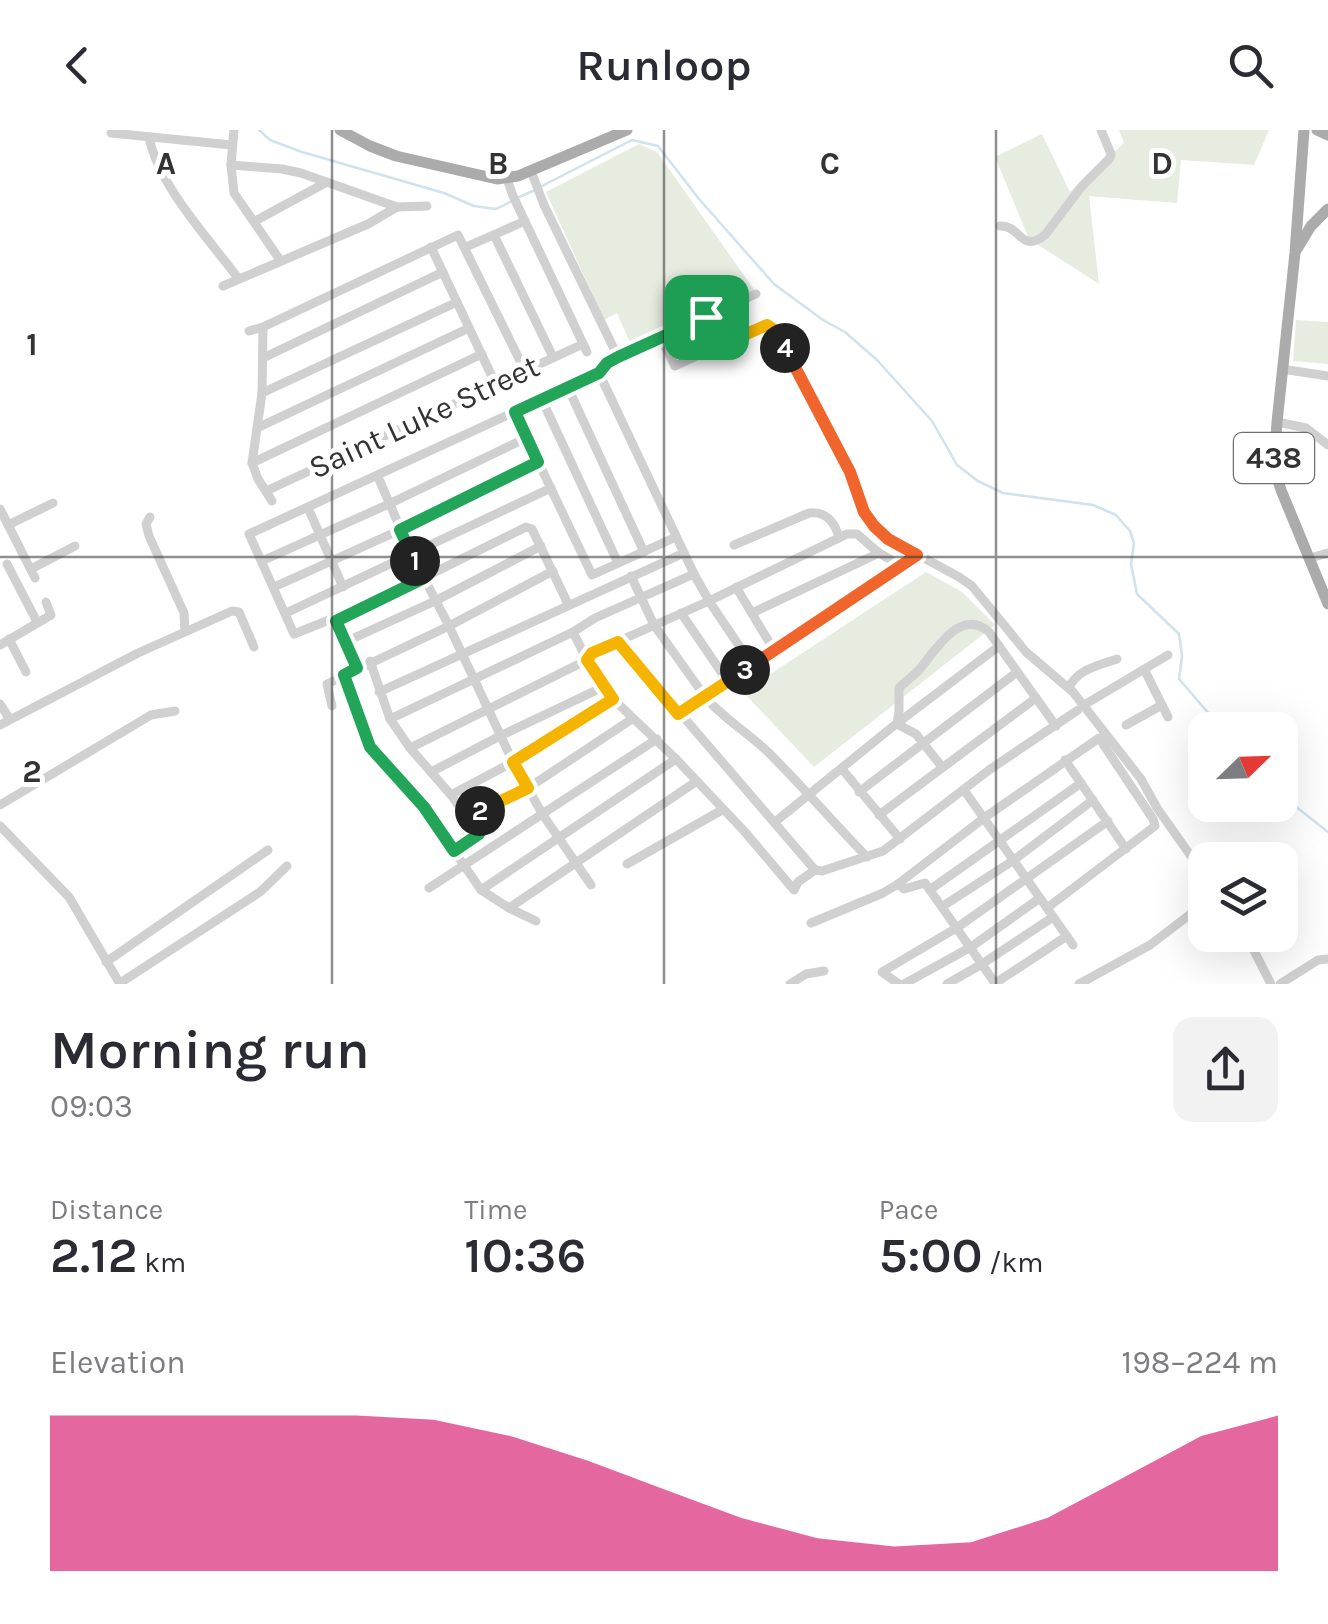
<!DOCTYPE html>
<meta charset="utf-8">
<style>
:root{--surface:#fff;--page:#f2f2f3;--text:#2b2b33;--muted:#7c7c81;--accent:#db2777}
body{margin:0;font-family:Karla,sans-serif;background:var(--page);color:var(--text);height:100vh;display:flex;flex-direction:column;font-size:38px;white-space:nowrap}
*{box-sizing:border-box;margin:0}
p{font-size:32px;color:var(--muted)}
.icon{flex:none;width:55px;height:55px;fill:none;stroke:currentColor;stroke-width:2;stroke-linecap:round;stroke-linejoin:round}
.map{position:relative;height:854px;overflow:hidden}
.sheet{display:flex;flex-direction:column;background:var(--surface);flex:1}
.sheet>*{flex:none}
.needle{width:65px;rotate:67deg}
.fabs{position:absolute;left:1188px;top:582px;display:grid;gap:20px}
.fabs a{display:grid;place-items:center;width:110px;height:110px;border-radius:20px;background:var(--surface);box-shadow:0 10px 40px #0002;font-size:50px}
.pin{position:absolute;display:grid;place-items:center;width:85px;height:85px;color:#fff;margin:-42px;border-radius:20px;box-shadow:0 5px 15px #0006}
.km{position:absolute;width:50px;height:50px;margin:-25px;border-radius:50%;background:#222;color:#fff;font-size:28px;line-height:50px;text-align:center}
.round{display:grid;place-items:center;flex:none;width:105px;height:105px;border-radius:20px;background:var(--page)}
.overview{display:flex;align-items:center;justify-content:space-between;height:170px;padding:0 50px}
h1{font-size:55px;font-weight:600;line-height:75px}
.stats{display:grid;grid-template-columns:repeat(3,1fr);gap:15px;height:170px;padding:10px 50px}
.stats div{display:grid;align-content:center}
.stats b{font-size:50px;font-weight:600}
.stats small{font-size:28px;font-weight:400}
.stats p{font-size:28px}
.chart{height:280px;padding:20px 50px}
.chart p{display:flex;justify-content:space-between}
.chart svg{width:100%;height:180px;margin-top:10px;fill:var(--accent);opacity:.7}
header{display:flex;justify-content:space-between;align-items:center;height:130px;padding:0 50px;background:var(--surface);font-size:45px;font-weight:600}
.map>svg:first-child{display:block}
.green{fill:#e6ecdf}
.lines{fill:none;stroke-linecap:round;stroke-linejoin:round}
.stream{stroke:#cfe2ee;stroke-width:2.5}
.minor{stroke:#d0d0d0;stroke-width:9}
.major{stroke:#ababab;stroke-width:11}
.split-1-casing{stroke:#fff;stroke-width:20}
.split-2-casing{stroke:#fff;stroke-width:20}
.split-3-casing{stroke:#fff;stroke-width:20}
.split-4-casing{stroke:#fff;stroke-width:20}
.split-5-casing{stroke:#fff;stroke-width:20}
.split-1{stroke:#22a559;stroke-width:12}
.split-2{stroke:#22a559;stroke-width:12}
.split-3{stroke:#f5b400;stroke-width:12}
.split-4{stroke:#f0652b;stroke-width:12}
.split-5{stroke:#f5b400;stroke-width:12}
.grid{fill:none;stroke:#333;stroke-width:2.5;stroke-opacity:0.55}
.labels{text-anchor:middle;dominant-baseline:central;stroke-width:10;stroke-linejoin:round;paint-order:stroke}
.shield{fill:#fff;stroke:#707070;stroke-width:2.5}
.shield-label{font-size:30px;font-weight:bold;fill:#333}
.street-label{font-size:32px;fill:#333;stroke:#fff}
.grid-label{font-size:32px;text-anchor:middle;font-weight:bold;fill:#333;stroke:#fff;stroke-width:10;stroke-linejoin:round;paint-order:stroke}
</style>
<header><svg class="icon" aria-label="back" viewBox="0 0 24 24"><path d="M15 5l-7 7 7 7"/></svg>Runloop<svg class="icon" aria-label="search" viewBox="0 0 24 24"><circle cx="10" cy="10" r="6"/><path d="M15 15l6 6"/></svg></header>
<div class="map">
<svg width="1328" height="854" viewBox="0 0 1328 854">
<rect width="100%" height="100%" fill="#fff"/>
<g class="green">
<path d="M 1119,0 L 1269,0 L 1254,35 L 1181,30 L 1177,73 L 1089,66 L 1099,154 L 1029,109 L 995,27 L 1042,4 L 1070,62 L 1124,13 Z"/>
<path d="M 639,14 L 657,22 L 755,161 L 632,217 L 617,183 L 604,190 L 546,62 Z"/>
<path d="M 1296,190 L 1328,192 L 1328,234 L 1293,231 Z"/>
<path d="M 926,442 L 962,462 L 995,495 L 814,637 L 743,562 Z"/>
</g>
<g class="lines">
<g class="stream">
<path d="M 259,0 L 270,10 L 302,22 L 444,63 L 474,76 L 496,79 L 510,72"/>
<path d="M 540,57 L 632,10 L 658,16 L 699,69 L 774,154 L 823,190 L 845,202 L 877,230 L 932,291 L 957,335 L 978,351 L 1003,363 L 1093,375 L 1116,385 L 1130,401 L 1134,413 L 1131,434 L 1137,464 L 1179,504 L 1182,526 L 1179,549 L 1223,600"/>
<path d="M 517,68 L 533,61"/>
<path d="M 1280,664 L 1328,702"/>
</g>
<g class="minor">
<path d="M 234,0 L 231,35 L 234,63 L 280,130"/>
<path d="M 111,3 L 232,15"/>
<path d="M 149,7 C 158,55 209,109 238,148"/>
<path d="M 231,35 L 282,39 L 301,43 L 397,77 L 427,76"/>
<path d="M 531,41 L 544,75 L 618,227"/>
<path d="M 507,49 L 513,66 L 587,222"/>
<path d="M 255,91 L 327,52"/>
<path d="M 1000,96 C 1021,95 1020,124 1045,105 L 1082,56 L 1110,28 L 1111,24 L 1101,0"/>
<path d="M 494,105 L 553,227"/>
<path d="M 431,117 L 496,255"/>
<path d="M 466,117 L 525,91"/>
<path d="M 223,156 L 368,94 L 397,77"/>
<path d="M 706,187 L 719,216"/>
<path d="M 263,197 L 262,263 L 252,333 L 258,349 L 272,371"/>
<path d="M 249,201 L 263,197 L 458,105 L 525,241"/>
<path d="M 661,208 L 675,236 L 763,195 L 767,195 L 777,202 L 849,342 L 864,381 L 874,396 L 889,409 L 959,447 L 972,456 L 1026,522 L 1073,562 L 1141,649 L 1157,678 L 1205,746"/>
<path d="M 263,228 L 443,142"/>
<path d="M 1282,239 L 1328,246"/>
<path d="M 599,243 L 694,444 L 709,471 L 752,535"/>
<path d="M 568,258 L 644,422"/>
<path d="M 262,263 L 457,172"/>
<path d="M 542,270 L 618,433"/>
<path d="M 515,283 L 592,445 L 676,407"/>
<path d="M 1277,292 L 1306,298 L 1328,315"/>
<path d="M 257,298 L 469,198"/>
<path d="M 252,333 L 482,224"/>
<path d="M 378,347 L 412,425 L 449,496 L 513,632 L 543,685 L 591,755"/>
<path d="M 266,361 L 583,214"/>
<path d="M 308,378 L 343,457"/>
<path d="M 0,379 L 35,448"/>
<path d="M 150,387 L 146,394 L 149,406 L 184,483 L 185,502"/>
<path d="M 8,395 L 53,373"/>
<path d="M 734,415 L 809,383 C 826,381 835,392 839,408"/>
<path d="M 1310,428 L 1328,423"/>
<path d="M 262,431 L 389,374 L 526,308"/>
<path d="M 7,434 L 37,492"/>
<path d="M 31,439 L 75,416"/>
<path d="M 631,446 L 654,495 L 706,568 C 724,589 750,604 770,624 C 803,657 834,693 867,727"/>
<path d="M 274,457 L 400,400 L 538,332"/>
<path d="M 736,457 L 774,520"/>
<path d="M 568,474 L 532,399 L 526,397 L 336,491 L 329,490 L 294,504 L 249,404 L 599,243 L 607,233 L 618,227 L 756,164"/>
<path d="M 286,483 L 551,358"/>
<path d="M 681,483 L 728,552"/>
<path d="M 752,483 L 879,423"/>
<path d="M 336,491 L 357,538"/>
<path d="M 573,502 L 587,530 L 613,569 L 676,629 L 745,702 L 794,760 L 798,752 L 815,740 L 822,741 L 883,721 L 989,640 L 1078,580"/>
<path d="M 9,509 L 26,542"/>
<path d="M 345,512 L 435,471 L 541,416"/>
<path d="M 619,512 L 815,740"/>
<path d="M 0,515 L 51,485 L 46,472"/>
<path d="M 370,531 L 390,589 L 410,618 L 451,665 L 479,704 L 455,721"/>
<path d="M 1145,541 L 1168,587"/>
<path d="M 344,545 L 370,617 L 424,677 L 481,760 L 509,778 L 536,791"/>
<path d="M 1069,558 C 1076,540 1099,535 1117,529"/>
<path d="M 379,562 L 684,423"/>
<path d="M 0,574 L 9,588"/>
<path d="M 1084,575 L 1168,525"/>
<path d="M 332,576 L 327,554 L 449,496 L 553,441"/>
<path d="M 678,583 L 706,568 L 917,425"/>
<path d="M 390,589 L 573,502 L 595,488 L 694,444"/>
<path d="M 0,595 L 138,523 L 232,481 L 239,482 L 254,517"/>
<path d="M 1126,595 L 1162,575"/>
<path d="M 410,618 L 587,530 L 592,523 L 709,471 L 847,404 L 857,404 L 879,423 L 900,435"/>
<path d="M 1065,630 L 1126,719"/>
<path d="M 942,637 L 916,604 L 897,594 L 899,582 L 899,558 C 905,552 912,547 918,541 C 935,522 960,476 989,502 L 1056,596"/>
<path d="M 842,639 L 900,709"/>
<path d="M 431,642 L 500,606 L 603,557"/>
<path d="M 964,660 L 1073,815"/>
<path d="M 859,662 L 1017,542"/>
<path d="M 451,665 L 513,632 L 613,569"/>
<path d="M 0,675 L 151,585 L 175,581"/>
<path d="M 879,685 L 1036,568"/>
<path d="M 467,686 L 528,658 L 632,589"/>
<path d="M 775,692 L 891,598 L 999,516"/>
<path d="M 0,696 L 69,767 L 120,854"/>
<path d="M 627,734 L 722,680"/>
<path d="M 898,754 L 904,759 L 925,753 L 995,853"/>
<path d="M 429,758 L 657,609"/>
<path d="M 931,759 L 1081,653"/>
<path d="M 481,760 L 676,629"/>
<path d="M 943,776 L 1014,730 L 1093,670"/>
<path d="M 509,778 L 697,651"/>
<path d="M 811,793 L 883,763 L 898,754 L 984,688 L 1099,608 L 1153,689 L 1155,696 L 1047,778"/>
<path d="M 1246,805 L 1271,854"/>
<path d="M 106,832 L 268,720"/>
<path d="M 120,853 L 260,762 L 287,736"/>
<path d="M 790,854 L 806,844 L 824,841"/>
<path d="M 899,854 L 882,842 L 958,797 L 1108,691"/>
<path d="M 904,854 L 971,817 L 1040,768"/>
<path d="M 947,854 L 982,834 L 1053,787"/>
<path d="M 994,854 L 1067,806"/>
<path d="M 1079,854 L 1150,815 L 1205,773"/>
<path d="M 1280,854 L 1318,830 L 1328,829"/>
</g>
<g class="major">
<path d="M 340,0 L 370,16 L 396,26 L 497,49 L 518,46 L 627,0"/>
<path d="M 1304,0 L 1295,123 L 1277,292 L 1274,337 L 1281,360 L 1328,474"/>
<path d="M 1317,0 L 1328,5"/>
<path d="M 1297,119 L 1311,96 L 1328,79"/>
</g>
</g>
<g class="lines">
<defs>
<path id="split-1" d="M 415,431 L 400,400 L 538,332 L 515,282 L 599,243 L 607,233 L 618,227 L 706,187"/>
<path id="split-2" d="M 415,431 L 424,448 L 336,491 L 357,538 L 344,545 L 370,617 L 424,677 L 454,721 L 479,704 L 467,686 L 480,681"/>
<path id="split-3" d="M 480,681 L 528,658 L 513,632 L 613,569 L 587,530 L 592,523 L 618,512 L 678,584 L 745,540"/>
<path id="split-4" d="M 745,540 L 917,425 L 888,409 L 874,396 L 864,382 L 850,342 L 785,218"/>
<path id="split-5" d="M 706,187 L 719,216 L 767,195 L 777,202 L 785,218"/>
</defs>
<use href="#split-1" class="split-1-casing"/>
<use href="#split-2" class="split-2-casing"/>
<use href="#split-3" class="split-3-casing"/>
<use href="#split-4" class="split-4-casing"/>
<use href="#split-5" class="split-5-casing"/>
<use href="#split-1" class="split-1"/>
<use href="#split-2" class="split-2"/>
<use href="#split-3" class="split-3"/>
<use href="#split-4" class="split-4"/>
<use href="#split-5" class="split-5"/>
</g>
<path class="grid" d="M 332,0 L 332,854M 664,0 L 664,854M 996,0 L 996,854M 0,427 L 1328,427"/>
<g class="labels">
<rect class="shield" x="1234" y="303" width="80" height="50" rx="8"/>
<g class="shield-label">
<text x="1274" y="328">438</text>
</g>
<g class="street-label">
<text transform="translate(424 287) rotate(-25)">Saint Luke Street</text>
</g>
</g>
<g class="grid-label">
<text x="166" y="44">A</text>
<text x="498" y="44">B</text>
<text x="830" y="44">C</text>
<text x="1162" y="44">D</text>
<text x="32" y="225">1</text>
<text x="32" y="652">2</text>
</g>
</svg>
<div class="fabs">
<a><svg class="needle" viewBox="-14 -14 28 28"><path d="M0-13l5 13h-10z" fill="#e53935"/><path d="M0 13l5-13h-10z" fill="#7c7c81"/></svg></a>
<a><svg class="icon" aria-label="layers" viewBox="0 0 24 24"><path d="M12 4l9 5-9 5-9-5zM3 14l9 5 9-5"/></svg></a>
</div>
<div class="pin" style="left:706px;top:187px;background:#1e9e55"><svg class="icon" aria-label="arrive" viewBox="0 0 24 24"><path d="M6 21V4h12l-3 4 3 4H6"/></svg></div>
<b class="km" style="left:415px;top:431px">1</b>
<b class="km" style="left:480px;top:681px">2</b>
<b class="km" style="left:745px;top:540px">3</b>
<b class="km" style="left:785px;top:218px">4</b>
</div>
<section class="sheet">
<div class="overview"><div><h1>Morning run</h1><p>09:03</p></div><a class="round"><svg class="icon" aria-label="share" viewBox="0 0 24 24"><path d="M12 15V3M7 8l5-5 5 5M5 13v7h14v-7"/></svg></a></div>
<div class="stats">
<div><p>Distance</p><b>2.12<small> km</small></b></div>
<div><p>Time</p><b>10:36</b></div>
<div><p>Pace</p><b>5:00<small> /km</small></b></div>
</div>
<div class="chart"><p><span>Elevation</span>198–224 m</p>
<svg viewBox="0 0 160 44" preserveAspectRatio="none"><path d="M0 44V6L10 6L20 6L30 6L40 6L50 7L60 11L70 17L80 24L90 31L100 36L110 38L120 37L130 31L140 21L150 11L160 6V44z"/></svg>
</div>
</section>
